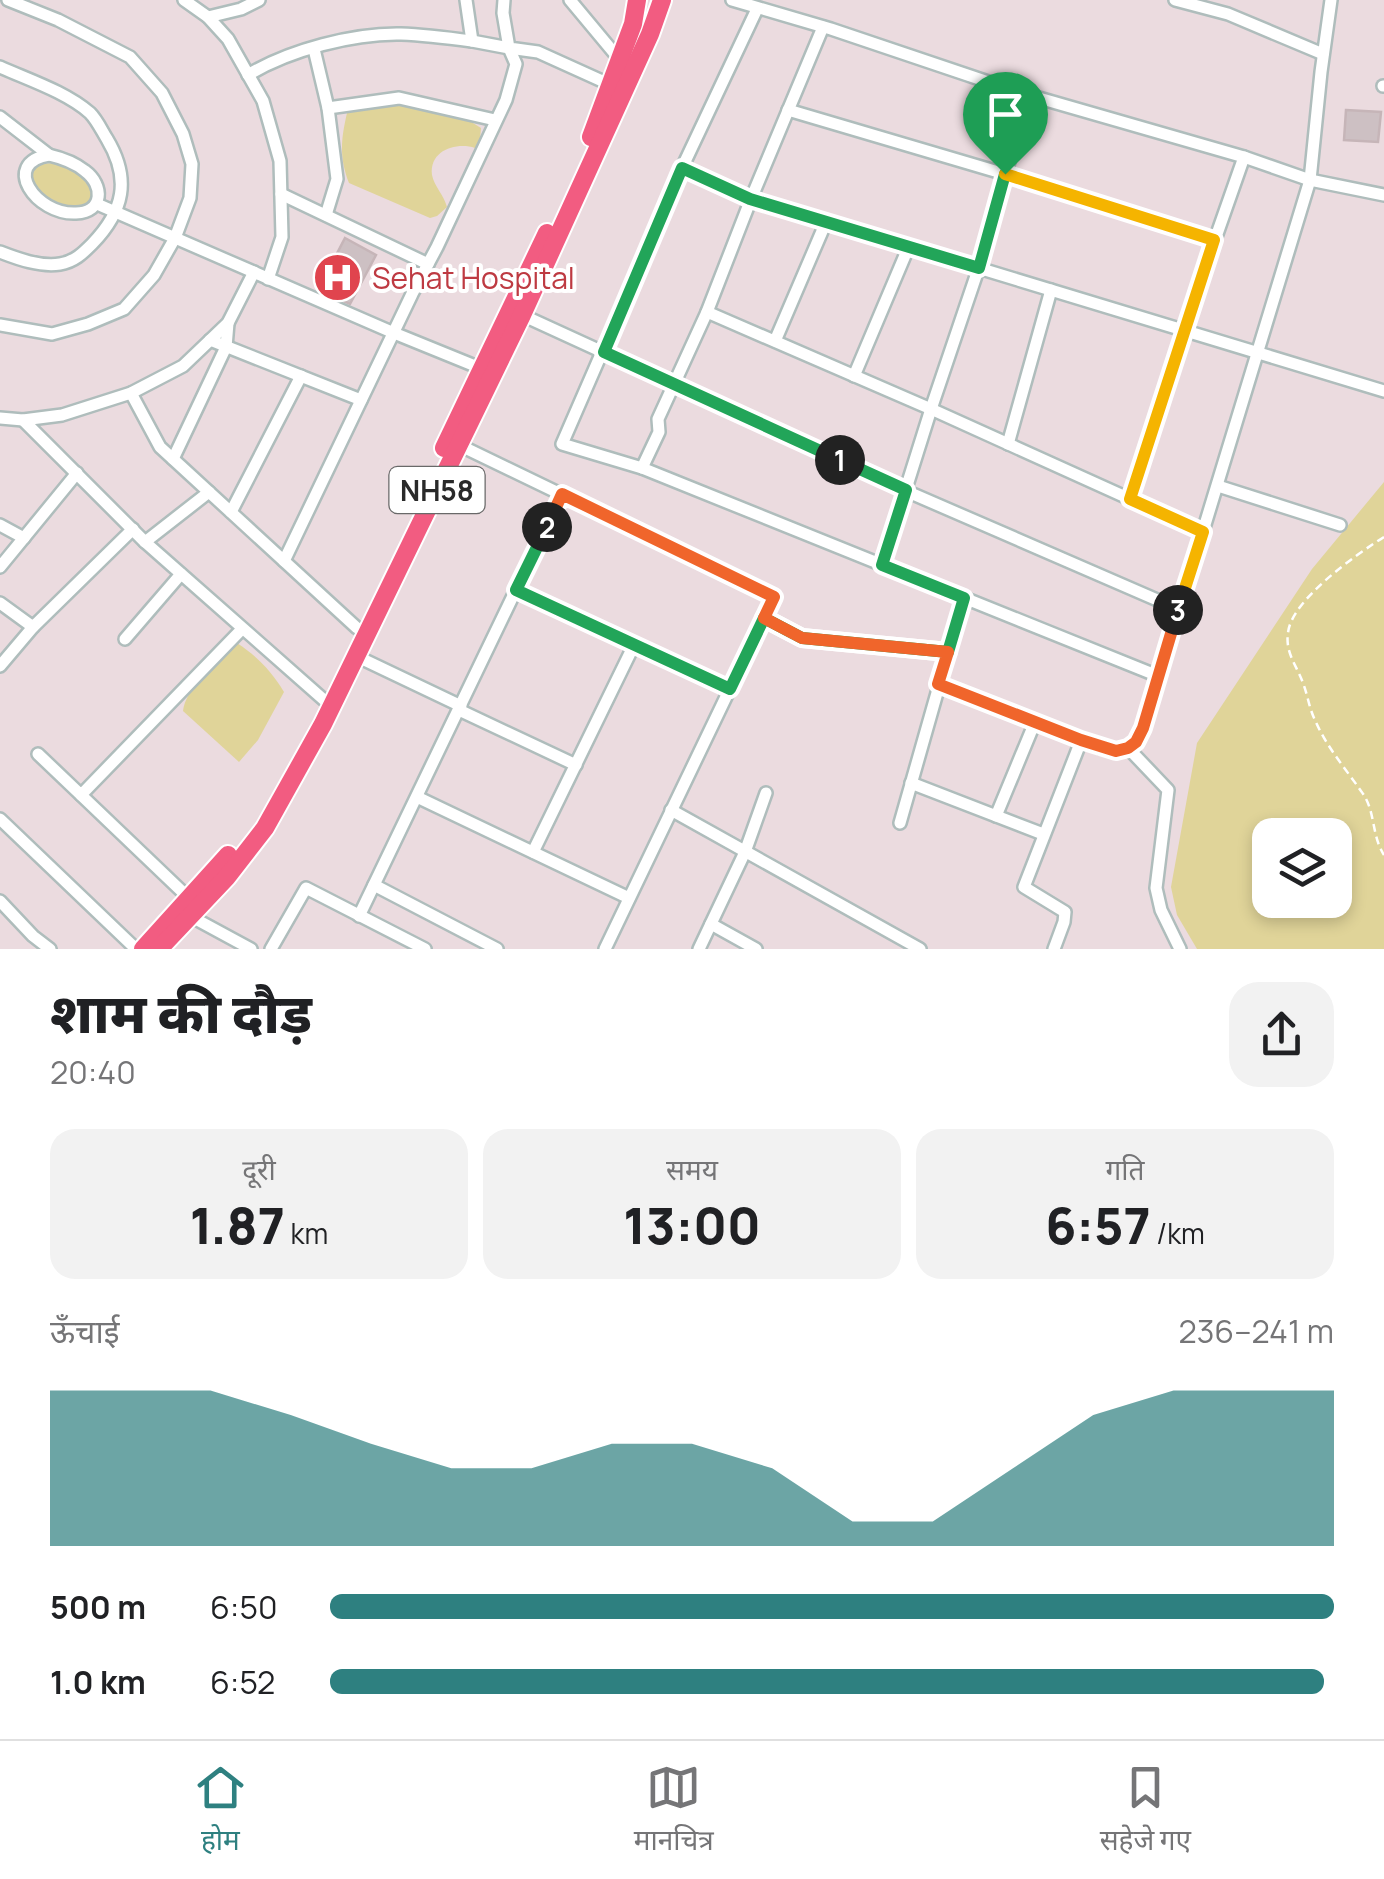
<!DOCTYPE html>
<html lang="hi">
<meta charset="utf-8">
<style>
:root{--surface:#fff;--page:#f2f2f2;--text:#202124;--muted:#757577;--line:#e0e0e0;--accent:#2e8080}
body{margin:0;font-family:Manrope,"Noto Sans Devanagari",sans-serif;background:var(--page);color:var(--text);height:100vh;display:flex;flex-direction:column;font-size:38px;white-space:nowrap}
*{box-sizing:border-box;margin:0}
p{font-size:32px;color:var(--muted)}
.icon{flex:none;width:55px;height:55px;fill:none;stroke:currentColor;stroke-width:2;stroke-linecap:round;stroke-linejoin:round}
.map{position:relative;height:949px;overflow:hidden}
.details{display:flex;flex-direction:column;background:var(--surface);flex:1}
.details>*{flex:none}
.buttons{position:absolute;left:1252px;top:818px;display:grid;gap:20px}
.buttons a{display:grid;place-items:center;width:100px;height:100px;border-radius:20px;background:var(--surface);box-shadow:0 5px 15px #0003;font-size:50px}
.pin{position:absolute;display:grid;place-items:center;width:85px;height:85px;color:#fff;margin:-102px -42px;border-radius:50% 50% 50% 0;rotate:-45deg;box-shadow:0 0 10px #0007}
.pin .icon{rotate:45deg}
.km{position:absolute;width:50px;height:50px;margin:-25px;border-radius:50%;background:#222;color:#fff;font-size:28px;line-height:50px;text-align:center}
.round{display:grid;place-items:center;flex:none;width:105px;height:105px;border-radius:30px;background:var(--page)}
.head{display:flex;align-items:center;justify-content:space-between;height:170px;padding:0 50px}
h1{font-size:55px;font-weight:800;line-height:75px}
.figures{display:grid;grid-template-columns:repeat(3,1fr);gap:15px;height:170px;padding:10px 50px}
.figures div{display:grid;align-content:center;border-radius:25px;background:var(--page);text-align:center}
.figures b{font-size:50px;font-weight:800}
.figures small{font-size:28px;font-weight:400}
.figures p{font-size:28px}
.chart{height:280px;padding:20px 50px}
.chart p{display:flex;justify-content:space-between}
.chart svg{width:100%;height:180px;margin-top:10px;fill:var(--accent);opacity:.7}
ul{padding:0 50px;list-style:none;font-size:32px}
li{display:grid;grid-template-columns:160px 120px 1fr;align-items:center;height:75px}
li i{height:25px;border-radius:12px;background:var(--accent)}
.tab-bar{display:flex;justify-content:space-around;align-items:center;height:140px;border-top:2px solid var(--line);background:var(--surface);font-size:28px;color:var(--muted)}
.tab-bar a{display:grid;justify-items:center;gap:5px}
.tab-bar .active{color:var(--accent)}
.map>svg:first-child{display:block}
.green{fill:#e0d499;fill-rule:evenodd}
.building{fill:#cdc0c3;stroke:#c6b5b8;stroke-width:2.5}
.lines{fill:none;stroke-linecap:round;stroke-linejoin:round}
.minor-casing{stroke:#afbdbc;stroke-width:16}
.trunk-casing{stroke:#fff;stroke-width:22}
.path{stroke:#fff;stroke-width:2.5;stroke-dasharray:8 5;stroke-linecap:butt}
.minor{stroke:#fff;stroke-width:11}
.trunk{stroke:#f25c81;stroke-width:18}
.split-1-casing{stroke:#fff;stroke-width:20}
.split-2-casing{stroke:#fff;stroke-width:20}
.split-3-casing{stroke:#fff;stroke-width:20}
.split-4-casing{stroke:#fff;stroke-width:20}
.split-1{stroke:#22a559;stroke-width:12}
.split-2{stroke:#22a559;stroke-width:12}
.split-3{stroke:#f0652b;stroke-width:12}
.split-4{stroke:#f5b400;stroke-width:12}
.labels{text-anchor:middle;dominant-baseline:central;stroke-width:8;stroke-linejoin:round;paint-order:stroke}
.shield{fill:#fff;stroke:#696969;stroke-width:2.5}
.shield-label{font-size:28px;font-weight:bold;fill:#292929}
.health-label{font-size:30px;fill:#be3a42;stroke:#fff;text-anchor:start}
</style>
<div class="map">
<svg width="1384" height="949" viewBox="0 0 1384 949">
<rect width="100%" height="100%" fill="#ebdbdf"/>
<g class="green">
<path d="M 392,101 L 457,113 L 481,128 L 480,139 L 475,148 C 457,142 429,150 432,175 C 434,186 444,195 447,207 L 437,216 L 430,218 L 349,183 C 339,157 341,139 347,113 L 370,104 Z"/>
<path d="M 55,163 C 74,168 84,175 96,190 L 96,203 C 72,214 17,197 35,164 Z"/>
<path d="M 1384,482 L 1384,949 L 1197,949 L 1177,915 L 1171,887 L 1197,743 L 1312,569 ZM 1270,835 L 1335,835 L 1335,900 L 1270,900 Z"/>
<path d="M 237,643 C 258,657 271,671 284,692 L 258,740 L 239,762 L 183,711 C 185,689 218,656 237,643 Z"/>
</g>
<g class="building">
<path d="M 1346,110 L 1381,112 L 1378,142 L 1344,140 Z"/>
<path d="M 345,238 L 376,255 L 350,304 L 318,290 Z"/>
</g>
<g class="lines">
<defs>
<g id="minor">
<path d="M 184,0 L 208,17 L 228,39 L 263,101 L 280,161 L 282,237 L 268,279"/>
<path d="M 504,0 L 503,13 L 509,48 L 538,52 L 611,85"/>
<path d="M 570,0 L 620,60"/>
<path d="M 732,0 L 831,29 L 1018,92 L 1244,157 L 1310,180 L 1384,195"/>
<path d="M 1175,0 L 1228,14 L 1323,54"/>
<path d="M 757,9 L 682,168 L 562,444 L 642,468 L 1158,676"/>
<path d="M 208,17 L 241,9 L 259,0"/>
<path d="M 314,49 L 328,108 L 337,179 L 326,215"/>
<path d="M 0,67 C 29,80 66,92 90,113 C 97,120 102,131 107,139 C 131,179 124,211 92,244 C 83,253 74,262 60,264 C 40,267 18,259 0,252"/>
<path d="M 248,75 C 289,50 354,33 401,34 C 425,35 449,38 472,41"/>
<path d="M 1383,86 L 1384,86"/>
<path d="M 328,108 L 399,98 L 495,120"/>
<path d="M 788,110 L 1005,174 L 1214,240"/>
<path d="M 0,117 L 49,155"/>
<path d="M 49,155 C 62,158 74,162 85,171 C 104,185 104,212 76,213 C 36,215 0,163 49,155 Z"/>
<path d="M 682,168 L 751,199 L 1384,391"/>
<path d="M 281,194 L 428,264"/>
<path d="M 97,204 L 394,333 L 485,370"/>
<path d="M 707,312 L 931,409 L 1203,532"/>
<path d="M 522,315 L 906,491 L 1178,609"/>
<path d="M 0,325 L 52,334 L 88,324 L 124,309 L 154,275 L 175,238 L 190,198 L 192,164 L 183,134 L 162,93 L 130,57 L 58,20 L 8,0"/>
<path d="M 210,340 L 361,400"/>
<path d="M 775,341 L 826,222"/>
<path d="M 854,376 L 909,246"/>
<path d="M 131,393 L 160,447 L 357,628"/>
<path d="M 0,418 L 23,420 L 62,415 L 131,393 L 183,366 L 228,323 L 254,272"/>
<path d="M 23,420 L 145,542 L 332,707"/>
<path d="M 1008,444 L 1051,290"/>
<path d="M 459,445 L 774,597 L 605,949"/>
<path d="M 173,459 L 226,347 L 228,323"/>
<path d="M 642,468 L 659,432 L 658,419 L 707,312 L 751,199 L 823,27"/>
<path d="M 1218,486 L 1340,525"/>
<path d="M 1130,499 L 1183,331 L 1244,157"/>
<path d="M 231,512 L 301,376"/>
<path d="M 0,525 L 24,538"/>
<path d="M 145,542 L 209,492"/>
<path d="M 284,561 L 412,294 L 437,247 L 506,100 L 516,64 L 509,48 L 472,41 L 466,0"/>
<path d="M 882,565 L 931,409 L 979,267 L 1028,95"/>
<path d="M 0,567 L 77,473"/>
<path d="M 516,590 L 730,689"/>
<path d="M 0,603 L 33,627 L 133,529"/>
<path d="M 125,639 L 181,574"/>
<path d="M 356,656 L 461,706"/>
<path d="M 0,666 L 33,627"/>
<path d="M 938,684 L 1101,748 C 1124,753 1133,750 1143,728 L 1310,180 L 1321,72 L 1331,0"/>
<path d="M 459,710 L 576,765"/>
<path d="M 1128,748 L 1168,790 L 1156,888 L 1161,910 L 1180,949"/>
<path d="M 38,754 L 81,795 L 242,629"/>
<path d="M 911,783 L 1043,834"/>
<path d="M 81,795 L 194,903"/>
<path d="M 417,797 L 629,898"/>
<path d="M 671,810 L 920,949"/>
<path d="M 996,816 L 1035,722"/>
<path d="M 0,819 L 136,949"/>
<path d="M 900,823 L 964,598"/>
<path d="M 533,852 L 634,645"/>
<path d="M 374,885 L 497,949"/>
<path d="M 0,901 L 33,936 L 50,949"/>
<path d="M 190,916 L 251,949"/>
<path d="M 359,916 L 562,494"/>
<path d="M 711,924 L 756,949"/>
<path d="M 271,949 L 306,888 L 425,949"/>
<path d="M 699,949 L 745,852 L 766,793"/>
<path d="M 1054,949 L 1064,922 L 1065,912 L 1024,887 L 1081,741"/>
</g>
<g id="trunk">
<path d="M 591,137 L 633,24 L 637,0"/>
<path d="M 444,448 L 547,233"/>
<path d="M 143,949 L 228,855"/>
<path d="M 159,949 L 227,877 L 265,828 L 323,724 L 522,315 L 650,34 L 662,0"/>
</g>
</defs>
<use href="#minor" class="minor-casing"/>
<use href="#trunk" class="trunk-casing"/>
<g class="path">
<path d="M 1384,537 C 1357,554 1291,600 1288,633 C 1285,653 1297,666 1303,683 C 1308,696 1309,708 1315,720 C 1326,746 1345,768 1361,791 C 1376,810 1371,835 1384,855"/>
<path d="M 773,623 L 802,638 L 936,650"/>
</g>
<use href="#minor" class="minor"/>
<use href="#trunk" class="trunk"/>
</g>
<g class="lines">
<defs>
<path id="split-1" d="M 840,460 L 604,352 L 682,168 L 750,199 L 979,268 L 1005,174"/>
<path id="split-2" d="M 547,527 L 516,590 L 730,689 L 764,618 L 802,638 L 948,652 L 964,598 L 882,565 L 906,490 L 840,460"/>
<path id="split-3" d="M 547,527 L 562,494 L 774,597 L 764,618 L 802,638 L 948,652 L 938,684 L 1081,740 L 1116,751 L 1128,748 L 1136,742 L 1143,728 L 1178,610"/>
<path id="split-4" d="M 1005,174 L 1214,240 L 1130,499 L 1203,532 L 1178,610"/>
</defs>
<use href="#split-1" class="split-1-casing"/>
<use href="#split-2" class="split-2-casing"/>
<use href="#split-3" class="split-3-casing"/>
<use href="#split-4" class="split-4-casing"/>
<use href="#split-1" class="split-1"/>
<use href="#split-2" class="split-2"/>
<use href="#split-3" class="split-3"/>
<use href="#split-4" class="split-4"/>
</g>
<defs>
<symbol id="hospital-disc" viewBox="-11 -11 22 22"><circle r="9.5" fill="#e0444e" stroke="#fff"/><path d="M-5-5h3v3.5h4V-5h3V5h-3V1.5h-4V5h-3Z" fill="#fff"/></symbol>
</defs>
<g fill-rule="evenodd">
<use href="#hospital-disc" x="310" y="250" width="55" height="55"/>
</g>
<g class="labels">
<rect class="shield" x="389.5" y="467" width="95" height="46" rx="8"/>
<g class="shield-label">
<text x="437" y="490">NH58</text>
</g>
<g class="health-label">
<text x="372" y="277">Sehat Hospital</text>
</g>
</g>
</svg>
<div class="buttons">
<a><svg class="icon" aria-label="layers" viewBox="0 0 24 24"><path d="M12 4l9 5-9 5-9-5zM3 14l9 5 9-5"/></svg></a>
</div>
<div class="pin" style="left:1005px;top:174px;background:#1e9e55"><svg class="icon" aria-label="arrive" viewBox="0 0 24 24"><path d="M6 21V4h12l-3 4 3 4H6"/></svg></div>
<b class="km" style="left:840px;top:460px">1</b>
<b class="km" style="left:547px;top:527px">2</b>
<b class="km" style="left:1178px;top:610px">3</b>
</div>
<section class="details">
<div class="head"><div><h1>शाम की दौड़</h1><p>20:40</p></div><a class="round"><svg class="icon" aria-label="share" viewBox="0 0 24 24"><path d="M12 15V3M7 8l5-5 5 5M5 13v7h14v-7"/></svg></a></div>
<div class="figures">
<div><p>दूरी</p><b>1.87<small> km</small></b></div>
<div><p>समय</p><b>13:00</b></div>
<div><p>गति</p><b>6:57<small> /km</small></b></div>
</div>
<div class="chart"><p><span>ऊँचाई</span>236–241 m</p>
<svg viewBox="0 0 160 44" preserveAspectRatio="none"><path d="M0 44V6L10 6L20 6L30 12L40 19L50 25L60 25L70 19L80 19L90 25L100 38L110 38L120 25L130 12L140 6L150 6L160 6V44z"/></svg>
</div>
<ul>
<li><b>500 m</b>6:50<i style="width:100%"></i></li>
<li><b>1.0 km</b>6:52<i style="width:99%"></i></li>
</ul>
</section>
<nav class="tab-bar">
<a class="active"><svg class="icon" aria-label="home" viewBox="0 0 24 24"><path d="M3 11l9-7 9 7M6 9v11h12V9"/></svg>होम</a>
<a><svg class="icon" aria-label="map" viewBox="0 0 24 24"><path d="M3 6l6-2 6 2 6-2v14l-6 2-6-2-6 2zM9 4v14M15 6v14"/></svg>मानचित्र</a>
<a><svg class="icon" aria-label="saved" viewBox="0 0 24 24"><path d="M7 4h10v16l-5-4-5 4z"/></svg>सहेजे गए</a>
</nav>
